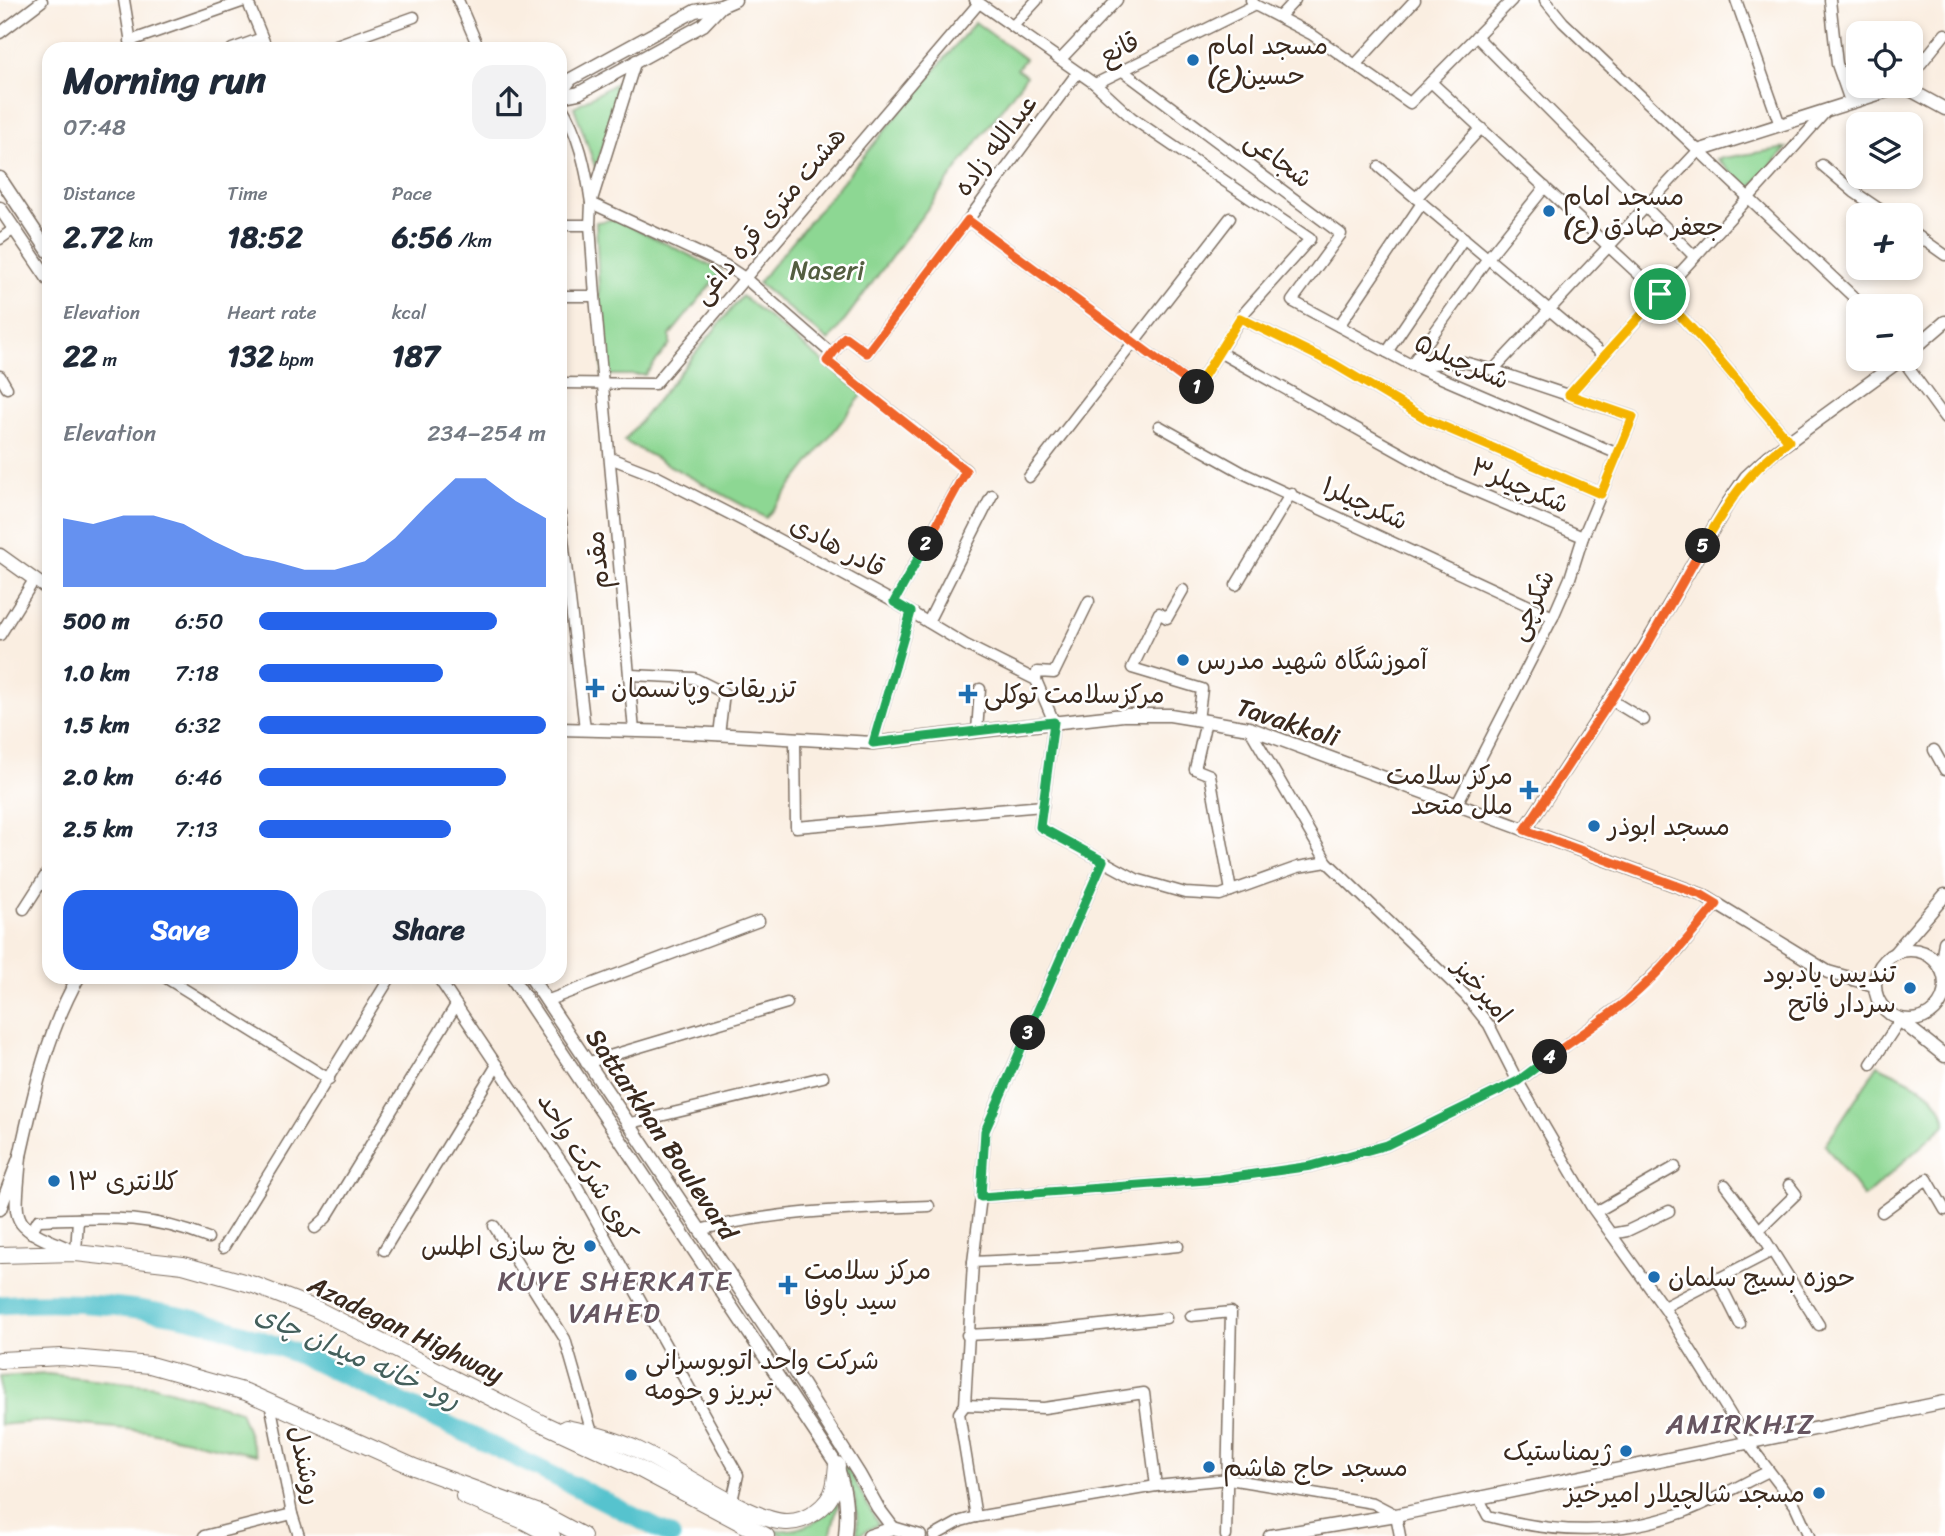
<!DOCTYPE html>
<meta charset="utf-8">
<style>
:root{--surface:#fff;--page:#f2f2f3;--text:#1f2937;--muted:#747a83;--accent:#2563eb}
body{margin:0;font-family:Sriracha,"Playpen Sans Arabic",sans-serif;background:var(--page);color:var(--text);height:100vh;display:flex;flex-direction:column;font-size:26px;white-space:nowrap}
*{box-sizing:border-box;margin:0}
p{font-size:23px;color:var(--muted)}
.icon{flex:none;width:38px;height:38px;fill:none;stroke:currentColor;stroke-width:2;stroke-linecap:round;stroke-linejoin:round}
.map{position:relative;flex:1;overflow:hidden}
.side{position:absolute;left:42px;top:42px;width:525px;height:942px;display:flex;flex-direction:column;background:var(--surface);border-radius:21px;box-shadow:0 4px 10px #0003}
.side>*{flex:none}
.tools{position:absolute;left:1846px;top:21px;display:grid;gap:14px}
.tools a{display:grid;place-items:center;width:77px;height:77px;border-radius:14px;background:var(--surface);box-shadow:0 4px 10px #0003;font-size:35px}
.pin{position:absolute;display:grid;place-items:center;width:60px;height:60px;color:#fff;margin:-30px;border:4px solid #fff;border-radius:50%;box-shadow:0 2px 7px #0007}
.km{position:absolute;width:35px;height:35px;margin:-18px;border-radius:50%;background:#222;color:#fff;font-size:19px;line-height:35px;text-align:center}
.round{display:grid;place-items:center;flex:none;width:74px;height:74px;border-radius:21px;background:var(--page)}
.headline{display:flex;align-items:center;justify-content:space-between;height:119px;padding:0 21px}
h1{font-size:38px;font-weight:700;line-height:52px}
.stats{display:grid;grid-template-columns:repeat(3,1fr);gap:10px;height:119px;padding:7px 21px}
.stats div{display:grid;align-content:center}
.stats b{font-size:30px;font-weight:700}
.stats small{font-size:19px;font-weight:400}
.stats p{font-size:19px}
.chart{height:196px;padding:14px 21px}
.chart p{display:flex;justify-content:space-between}
.chart svg{width:100%;height:126px;margin-top:7px;fill:var(--accent);opacity:.7}
.button{display:flex;gap:14px;margin-top:auto;padding:14px 21px}
.button a{flex:1;height:80px;border-radius:21px;background:var(--accent);color:#fff;font-size:28px;font-weight:700;line-height:80px;text-align:center}
.button a+a{background:var(--page);color:var(--text)}
ul{padding:0 21px;list-style:none;font-size:23px}
li{display:grid;grid-template-columns:112px 84px 1fr;align-items:center;height:52px}
li i{height:18px;border-radius:9px;background:var(--accent)}
.map>svg:first-child{display:block}
.green{fill:#8dd793;stroke:#648058;stroke-width:2}
.lines{fill:none;stroke-linecap:round;stroke-linejoin:round}
.river{stroke:#56c3ce;stroke-width:19}
.minor-casing{stroke:#7e6f62;stroke-width:13}
.major-casing{stroke:#7e6f62;stroke-width:15}
.highway-casing{stroke:#7e6f62;stroke-width:18}
.minor{stroke:#fff;stroke-width:10}
.major{stroke:#fff;stroke-width:12}
.highway{stroke:#fff;stroke-width:16}
.split-1-casing{stroke:#fff;stroke-width:14}
.split-2-casing{stroke:#fff;stroke-width:14}
.split-3-casing{stroke:#fff;stroke-width:14}
.split-4-casing{stroke:#fff;stroke-width:14}
.split-5-casing{stroke:#fff;stroke-width:14}
.split-6-casing{stroke:#fff;stroke-width:14}
.split-1{stroke:#f5b400;stroke-width:9}
.split-2{stroke:#f0652b;stroke-width:9}
.split-3{stroke:#22a559;stroke-width:9}
.split-4{stroke:#22a559;stroke-width:9}
.split-5{stroke:#f0652b;stroke-width:9}
.split-6{stroke:#f5b400;stroke-width:9}
.poi-dot{fill:#1f6fb2;stroke:#fff;stroke-width:2.5}
.labels{text-anchor:middle;dominant-baseline:central;stroke-width:5;stroke-linejoin:round;paint-order:stroke}
.poi-label{font-size:26px;fill:#3b2a1e;stroke:#fff;text-anchor:start}
.street-label{font-size:26px;fill:#3b2a1e;stroke:#fff}
.park-label{font-size:26px;fill:#545e41;stroke:#fff}
.neighbourhood-label{font-size:28px;letter-spacing:2px;fill:#675661;stroke:#fff}
.water-label{font-size:28px;font-style:italic;fill:#44605c;stroke:#fff}
</style>
<div class="map">
<svg width="1945" height="1536" viewBox="0 0 1945 1536">
<rect width="100%" height="100%" fill="#fff"/>
<filter id="ink" filterUnits="userSpaceOnUse"><feTurbulence type="fractalNoise" baseFrequency=".0143" numOctaves="2"/><feDisplacementMap in="SourceGraphic" scale="14" xChannelSelector="R" yChannelSelector="G"/><feConvolveMatrix kernelMatrix="1 2 1 2 8 2 1 2 1" color-interpolation-filters="sRGB"/></filter>
<filter id="wash" filterUnits="userSpaceOnUse"><feTurbulence type="fractalNoise" baseFrequency=".00686" numOctaves="4" result="noise"/><feDisplacementMap in="SourceGraphic" scale="28" xChannelSelector="R" yChannelSelector="G"/><feGaussianBlur stdDeviation="1.57" result="paint"/><feColorMatrix in="noise" values="0 0 0 0 0 0 0 0 0 0 0 0 0 0 0 0 0 1.4 0 .05"/><feComposite in="paint" operator="in"/></filter>
<g filter="url(#wash)">
<rect width="100%" height="100%" fill="#faeee1"/>
<g class="green">
<path d="M 975,22 L 1025,59 L 1017,69 L 1026,76 L 829,341 L 758,283 Z"/>
<path d="M 623,79 L 596,169 L 574,107 Z"/>
<path d="M 1787,148 L 1749,190 L 1717,159 Z"/>
<path d="M 616,219 L 722,271 L 670,335 L 670,344 L 645,375 L 611,375 L 603,385 L 596,222 Z"/>
<path d="M 742,296 L 863,394 L 766,518 L 624,441 Z"/>
<path d="M 1878,1065 C 1904,1079 1945,1091 1945,1125 L 1864,1197 L 1825,1145 Z"/>
<path d="M 47,1374 L 156,1386 L 240,1411 L 256,1455 L 146,1431 L 44,1421 L 0,1425 L 0,1377 Z"/>
<path d="M 839,1452 L 878,1524 L 857,1536 C 859,1497 852,1488 836,1454 Z"/>
<path d="M 839,1501 L 830,1536 L 785,1536 L 771,1530 C 802,1532 818,1524 839,1501 Z"/>
</g>
<g class="lines">
<path class="river" d="M 0,1305 C 57,1300 117,1304 174,1315 C 262,1331 353,1380 434,1418 C 514,1456 593,1494 671,1536"/>
</g>
</g>
<g filter="url(#ink)">
<g class="lines">
<defs>
<g id="minor">
<path d="M 124,0 L 132,49"/>
<path d="M 247,0 L 267,49"/>
<path d="M 458,0 L 479,49"/>
<path d="M 975,0 L 1095,84 L 1132,118 L 1310,239 L 1244,313 L 1196,388 L 968,220 L 1078,72"/>
<path d="M 1251,0 L 1255,5 L 1311,34 L 1410,103 L 1512,0"/>
<path d="M 1545,0 L 1563,22 L 1607,64 L 1863,306"/>
<path d="M 1736,0 L 1780,125"/>
<path d="M 1830,0 L 1837,64 L 1850,101"/>
<path d="M 1280,16 L 1295,0"/>
<path d="M 1013,26 L 1037,0"/>
<path d="M 0,33 L 42,1"/>
<path d="M 1476,36 L 1694,256"/>
<path d="M 130,41 L 247,0"/>
<path d="M 232,49 L 262,38"/>
<path d="M 325,49 L 414,17"/>
<path d="M 1061,59 L 1117,0"/>
<path d="M 1355,65 L 1415,0"/>
<path d="M 1123,71 L 1341,234 L 1292,301 L 1411,365 L 1618,454"/>
<path d="M 1911,76 L 1945,34"/>
<path d="M 1431,82 L 1660,294 L 1707,345 L 1789,441"/>
<path d="M 1095,84 L 1255,5"/>
<path d="M 560,104 C 579,134 586,168 591,203 L 636,60"/>
<path d="M 1822,165 L 1854,192 L 1888,215"/>
<path d="M 1379,167 L 1604,356"/>
<path d="M 1416,198 L 1481,128"/>
<path d="M 560,225 L 590,225"/>
<path d="M 1911,231 L 1945,255"/>
<path d="M 0,239 L 14,229"/>
<path d="M 560,296 L 595,296"/>
<path d="M 1240,318 L 1334,364 L 1428,420 L 1601,494"/>
<path d="M 1339,326 L 1422,203"/>
<path d="M 1219,352 L 1449,480 L 1583,537"/>
<path d="M 1387,352 L 1464,238"/>
<path d="M 1902,359 L 1945,418"/>
<path d="M 1411,365 L 1488,258 L 1545,187"/>
<path d="M 1414,365 L 1464,362 L 1493,370 L 1633,417 L 1583,537 L 1570,578 L 1553,617 L 1456,806"/>
<path d="M 1493,370 L 1698,151"/>
<path d="M 0,376 L 7,388"/>
<path d="M 560,383 L 655,384 L 979,3"/>
<path d="M 1569,395 C 1655,299 1743,206 1828,109"/>
<path d="M 1159,426 L 1245,474 L 1553,617"/>
<path d="M 610,458 L 656,476 L 759,529 L 894,602 L 966,645 L 1036,680 L 1054,722 L 1040,827 L 1136,879 L 1185,893 L 1220,895 L 1298,867 L 1327,862"/>
<path d="M 1029,477 L 1230,218"/>
<path d="M 560,513 L 585,729"/>
<path d="M 1236,585 L 1291,493"/>
<path d="M 1183,590 L 1167,618 L 1159,613 L 1132,668 L 1202,689 L 1198,720"/>
<path d="M 894,602 L 966,470 L 827,361 L 845,337 L 867,353 L 968,220"/>
<path d="M 928,622 L 992,495"/>
<path d="M 0,635 L 34,580"/>
<path d="M 631,675 L 694,678 L 724,693 L 719,735"/>
<path d="M 1036,680 L 1037,672 L 1054,673 L 1089,601"/>
<path d="M 1611,700 L 1644,720"/>
<path d="M 1206,721 L 1195,769 L 1210,775 L 1231,891"/>
<path d="M 1249,728 L 1327,862 L 1465,995 L 1489,1025 L 1516,1078 L 1591,1206 L 1667,1312 L 1748,1443 L 1795,1505 L 1809,1536"/>
<path d="M 634,731 L 595,296 L 590,225 L 591,203 L 725,265 L 746,279 L 832,354"/>
<path d="M 977,731 L 980,689"/>
<path d="M 795,739 L 796,827 L 1043,806"/>
<path d="M 873,743 L 911,612"/>
<path d="M 1934,750 L 1945,770"/>
<path d="M 24,909 L 49,870"/>
<path d="M 163,976 L 329,1079"/>
<path d="M 437,976 L 573,1179 L 738,1475 L 732,1501"/>
<path d="M 546,1001 L 759,921"/>
<path d="M 586,1063 L 787,1003"/>
<path d="M 1871,1064 L 1900,1020"/>
<path d="M 627,1124 L 823,1077"/>
<path d="M 1725,1185 L 1759,1230"/>
<path d="M 1789,1185 L 1796,1194 L 1759,1230 L 1819,1325"/>
<path d="M 981,1197 L 1219,1179 L 1311,1166 L 1387,1145 L 1518,1081 L 1628,1000 L 1678,951 L 1717,904"/>
<path d="M 1596,1212 L 1675,1167"/>
<path d="M 1882,1212 L 1927,1179 L 1945,1210"/>
<path d="M 494,1226 L 565,1339 L 592,1433"/>
<path d="M 315,1228 L 326,1218 L 456,1005"/>
<path d="M 699,1230 C 775,1211 852,1209 929,1206"/>
<path d="M 31,1233 L 38,1220 C 102,1218 146,1213 208,1238"/>
<path d="M 1611,1234 L 1627,1231 L 1669,1211"/>
<path d="M 223,1248 L 391,976"/>
<path d="M 384,1250 L 497,1065"/>
<path d="M 76,1253 L 78,1219"/>
<path d="M 973,1262 L 1059,1258 L 1178,1246"/>
<path d="M 1717,1278 L 1740,1324"/>
<path d="M 1664,1307 L 1772,1251"/>
<path d="M 1191,1316 L 1231,1312 L 1226,1536"/>
<path d="M 967,1335 L 1044,1331 L 1166,1318"/>
<path d="M 270,1403 L 292,1514 L 299,1536"/>
<path d="M 965,1405 L 1044,1408 L 1144,1393 L 1156,1486"/>
<path d="M 1478,1497 L 1488,1516 C 1556,1534 1618,1536 1684,1512 C 1713,1501 1740,1485 1767,1472"/>
<path d="M 976,1517 L 959,1413 L 965,1405 L 973,1262 L 981,1197 L 985,1131 L 1103,861"/>
<path d="M 204,1536 L 292,1514"/>
<path d="M 934,1536 L 961,1521 L 976,1517 L 1156,1486 L 1229,1479 L 1373,1503 L 1396,1515 L 1400,1536"/>
</g>
<g id="major">
<path d="M 560,93 L 571,79 L 695,11 L 721,6 L 735,0"/>
<path d="M 560,97 L 579,93 L 703,25 L 721,6"/>
<path d="M 1698,151 L 1903,86 L 1945,109"/>
<path d="M 0,178 L 49,252"/>
<path d="M 0,208 L 49,280"/>
<path d="M 1911,351 L 1945,322"/>
<path d="M 0,555 L 49,590"/>
<path d="M 560,729 L 676,732 L 873,743 L 1123,715 L 1170,715 L 1249,728 L 1702,895 L 1828,972 L 1874,985"/>
<path d="M 1525,830 L 1645,647 L 1727,505 L 1746,477 L 1769,456 L 1902,359"/>
<circle cx="1910" cy="985" r="35"/>
<path d="M 1895,953 L 1945,895"/>
<path d="M 1941,969 L 1945,942"/>
<path d="M 511,976 L 837,1465 C 846,1492 848,1508 845,1536"/>
<path d="M 530,976 L 787,1360 L 859,1474 L 878,1508 L 893,1528"/>
<path d="M 1897,1018 L 1945,1056"/>
<path d="M 20,1156 C 34,1094 47,1032 79,976"/>
<path d="M 0,1209 L 20,1156 C 15,1226 6,1223 73,1251"/>
<path d="M 869,1536 L 893,1528 L 920,1536"/>
<path d="M 1270,1536 L 1396,1515 L 1945,1402"/>
</g>
<g id="highway">
<path d="M 0,1255 L 76,1253 L 183,1265 L 254,1285 L 316,1309 L 541,1423 L 634,1466 L 766,1536"/>
<path d="M 0,1360 L 61,1357 L 150,1365 L 246,1392 L 414,1467 L 542,1514 L 583,1536"/>
<path d="M 566,1428 C 591,1433 615,1439 638,1450 C 672,1466 753,1522 786,1522 C 805,1523 830,1506 834,1487 C 836,1480 836,1472 837,1465"/>
<path d="M 464,1496 L 524,1521 L 552,1536"/>
</g>
</defs>
<use href="#minor" class="minor-casing"/>
<use href="#major" class="major-casing"/>
<use href="#highway" class="highway-casing"/>
<use href="#minor" class="minor"/>
<use href="#major" class="major"/>
<use href="#highway" class="highway"/>
</g>
</g>
<g class="lines" filter="url(#ink)">
<defs>
<path id="split-1" d="M 1197,387 L 1240,318 L 1334,364 L 1428,420 L 1601,494 L 1633,417 L 1569,395 L 1660,294"/>
<path id="split-2" d="M 926,544 L 966,471 L 827,361 L 845,337 L 867,353 L 968,220 L 1196,388 L 1197,387"/>
<path id="split-3" d="M 926,544 L 894,602 L 911,612 L 873,743 L 1054,722 L 1040,827 L 1103,861 L 1028,1033"/>
<path id="split-4" d="M 1028,1033 L 985,1131 L 981,1197 L 1219,1179 L 1311,1166 L 1387,1145 L 1518,1081 L 1550,1057"/>
<path id="split-5" d="M 1550,1057 C 1576,1038 1604,1020 1629,999 C 1662,971 1689,937 1717,904 L 1702,895 L 1525,830 L 1646,647 L 1703,546"/>
<path id="split-6" d="M 1660,294 L 1707,345 L 1789,441 C 1746,473 1729,501 1703,546"/>
</defs>
<use href="#split-1" class="split-1-casing"/>
<use href="#split-2" class="split-2-casing"/>
<use href="#split-3" class="split-3-casing"/>
<use href="#split-4" class="split-4-casing"/>
<use href="#split-5" class="split-5-casing"/>
<use href="#split-6" class="split-6-casing"/>
<use href="#split-1" class="split-1"/>
<use href="#split-2" class="split-2"/>
<use href="#split-3" class="split-3"/>
<use href="#split-4" class="split-4"/>
<use href="#split-5" class="split-5"/>
<use href="#split-6" class="split-6"/>
</g>
<g class="poi-dot">
<circle cx="1193" cy="60" r="7"/>
<circle cx="1549" cy="211" r="7"/>
<circle cx="1183" cy="660" r="7"/>
<path d="M591.5 677.5h7v7h7v7h-7v7h-7v-7h-7v-7h7z"/>
<path d="M964.5 683.5h7v7h7v7h-7v7h-7v-7h-7v-7h7z"/>
<path d="M1525.5 779.5h7v7h7v7h-7v7h-7v-7h-7v-7h7z"/>
<circle cx="1594" cy="826" r="7"/>
<circle cx="1910" cy="988" r="7"/>
<circle cx="54" cy="1181" r="7"/>
<circle cx="590" cy="1246" r="7"/>
<circle cx="1654" cy="1277" r="7"/>
<path d="M784.5 1274.5h7v7h7v7h-7v7h-7v-7h-7v-7h7z"/>
<circle cx="631" cy="1375" r="7"/>
<circle cx="1626" cy="1451" r="7"/>
<circle cx="1209" cy="1467" r="7"/>
<circle cx="1819" cy="1493" r="7"/>
</g>
<g class="labels">
<g class="poi-label">
<text x="1207" y="45">مسجد امام<tspan x="1207" dy="30">حسین(ع)</tspan></text>
<text x="1563" y="196">مسجد امام<tspan x="1563" dy="30">جعفر صادق (ع)</tspan></text>
<text x="1197" y="660">آموزشگاه شهید مدرس</text>
<text x="611" y="688">تزریقات وپانسمان</text>
<text x="984" y="694">مرکزسلامت توکلی</text>
<text x="1513" y="775" text-anchor="end">مرکز سلامت<tspan x="1513" dy="30">ملل متحد</tspan></text>
<text x="1608" y="826">مسجد ابوذر</text>
<text x="1896" y="973" text-anchor="end">تندیس یادبود<tspan x="1896" dy="30">سردار فاتح</tspan></text>
<text x="68" y="1181">کلانتری ۱۳</text>
<text x="576" y="1246" text-anchor="end">یخ سازی اطلس</text>
<text x="804" y="1270">مرکز سلامت<tspan x="804" dy="30">سید باوفا</tspan></text>
<text x="1668" y="1277">حوزه بسیج سلمان</text>
<text x="645" y="1360">شرکت واحد اتوبوسرانی<tspan x="645" dy="30">تبریز و حومه</tspan></text>
<text x="1612" y="1451" text-anchor="end">ژیمناستیک</text>
<text x="1223" y="1467">مسجد حاج هاشم</text>
<text x="1805" y="1493" text-anchor="end">مسجد شالچیلار امیرخیز</text>
</g>
<g class="street-label">
<text transform="translate(1119 48) rotate(-26)">قانع</text>
<text transform="translate(995 145) rotate(-53)">عبدالله زاده</text>
<text transform="translate(1279 159) rotate(37)">شجاعی</text>
<text transform="translate(769 215) rotate(-50)">هشت متری قره داغی</text>
<text transform="translate(1462 361) rotate(24)">شکرچیلر۵</text>
<text transform="translate(1520 485) rotate(23)">شکرچیلر۳</text>
<text transform="translate(1365 503) rotate(25)">شکرچیلر۱</text>
<text transform="translate(838 546) rotate(28)">قادر هادی</text>
<text transform="translate(597 560) rotate(-96)">مقدم</text>
<text transform="translate(1531 605) rotate(-65)">شکرچی</text>
<text transform="translate(1288 722) rotate(18)">Tavakkoli</text>
<text transform="translate(1483 990) rotate(50)">امیرخیز</text>
<text transform="translate(662 1134) rotate(56)">Sattarkhan Boulevard</text>
<text transform="translate(588 1167) rotate(59)">کوی شرکت واحد</text>
<text transform="translate(406 1329) rotate(26)">Azadegan Highway</text>
<text transform="translate(306 1465) rotate(78)">روشندل</text>
</g>
<g class="park-label">
<text x="827" y="270">Naseri</text>
</g>
<g class="neighbourhood-label">
<text x="615" y="1280">KUYE SHERKATE<tspan x="615" dy="32">VAHED</tspan></text>
<text x="1741" y="1423">AMIRKHIZ</text>
</g>
<g class="water-label">
<text transform="translate(358 1356) rotate(24)">رود خانه میدان چای</text>
</g>
</g>
</svg>
<div class="tools">
<a><svg class="icon" aria-label="locate" viewBox="0 0 24 24"><circle cx="12" cy="12" r="6"/><path d="M12 2v4M12 18v4M2 12h4M18 12h4"/></svg></a>
<a><svg class="icon" aria-label="layers" viewBox="0 0 24 24"><path d="M12 4l9 5-9 5-9-5zM3 14l9 5 9-5"/></svg></a>
<a>+</a>
<a>−</a>
</div>
<div class="pin" style="left:1660px;top:294px;background:#1e9e55"><svg class="icon" aria-label="arrive" viewBox="0 0 24 24"><path d="M6 21V4h12l-3 4 3 4H6"/></svg></div>
<b class="km" style="left:1197px;top:387px">1</b>
<b class="km" style="left:926px;top:544px">2</b>
<b class="km" style="left:1028px;top:1033px">3</b>
<b class="km" style="left:1550px;top:1057px">4</b>
<b class="km" style="left:1703px;top:546px">5</b>
<section class="side">
<div class="headline"><div><h1>Morning run</h1><p>07:48</p></div><a class="round"><svg class="icon" aria-label="share" viewBox="0 0 24 24"><path d="M12 15V3M7 8l5-5 5 5M5 13v7h14v-7"/></svg></a></div>
<div class="stats">
<div><p>Distance</p><b>2.72<small> km</small></b></div>
<div><p>Time</p><b>18:52</b></div>
<div><p>Pace</p><b>6:56<small> /km</small></b></div>
</div>
<div class="stats">
<div><p>Elevation</p><b>22<small> m</small></b></div>
<div><p>Heart rate</p><b>132<small> bpm</small></b></div>
<div><p>kcal</p><b>187</b></div>
</div>
<div class="chart"><p><span>Elevation</span>234–254 m</p>
<svg viewBox="0 0 160 44" preserveAspectRatio="none"><path d="M0 44V20L10 22L20 19L30 19L40 22L50 28L60 33L70 35L80 38L90 38L100 35L110 27L120 16L130 6L140 6L150 14L160 20V44z"/></svg>
</div>
<ul>
<li><b>500 m</b>6:50<i style="width:83%"></i></li>
<li><b>1.0 km</b>7:18<i style="width:64%"></i></li>
<li><b>1.5 km</b>6:32<i style="width:100%"></i></li>
<li><b>2.0 km</b>6:46<i style="width:86%"></i></li>
<li><b>2.5 km</b>7:13<i style="width:67%"></i></li>
</ul>
<div class="button"><a>Save</a><a>Share</a></div>
</section>
</div>
